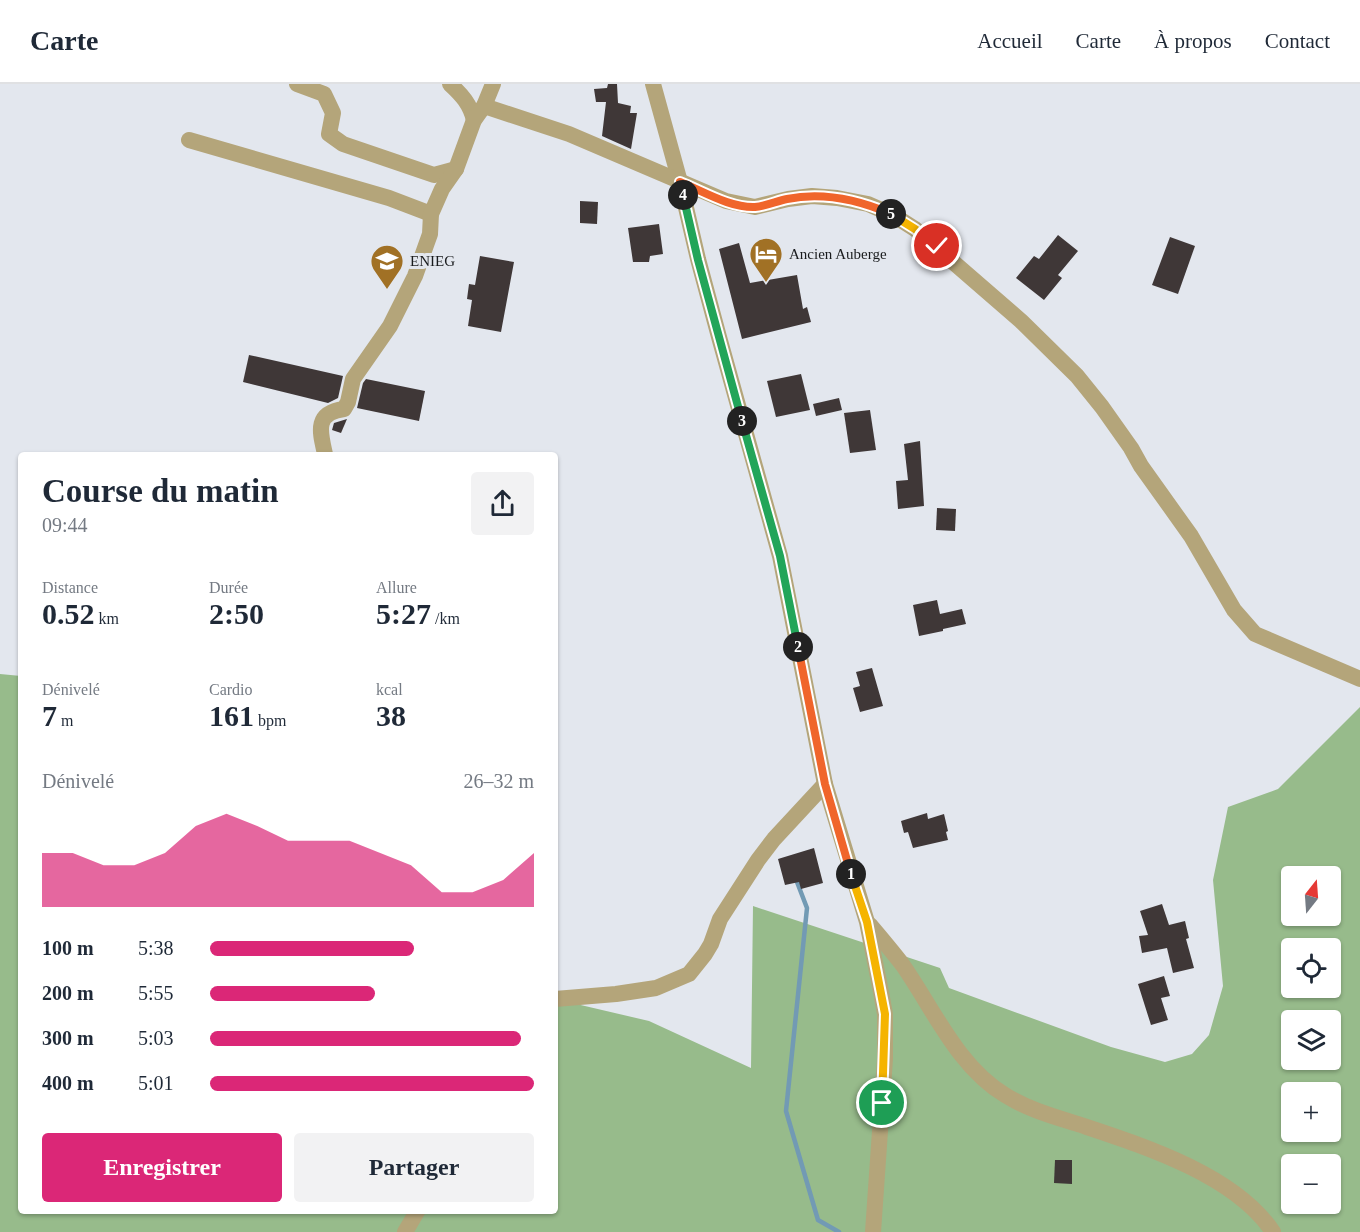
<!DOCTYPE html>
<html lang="fr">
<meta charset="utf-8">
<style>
:root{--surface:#fff;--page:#f2f2f3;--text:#1f2937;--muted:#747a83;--line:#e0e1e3;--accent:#db2777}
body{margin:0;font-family:"Times New Roman",serif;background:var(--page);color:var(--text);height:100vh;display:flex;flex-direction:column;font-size:22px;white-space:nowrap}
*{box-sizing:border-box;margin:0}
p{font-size:20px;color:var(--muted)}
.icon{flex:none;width:33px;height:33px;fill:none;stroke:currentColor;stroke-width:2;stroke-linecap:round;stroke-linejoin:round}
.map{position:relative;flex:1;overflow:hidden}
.sheet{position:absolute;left:18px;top:368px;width:540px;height:762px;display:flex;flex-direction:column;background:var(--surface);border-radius:6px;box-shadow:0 2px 4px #0004}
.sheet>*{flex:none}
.needle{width:39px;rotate:17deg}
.controls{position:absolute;left:1281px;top:782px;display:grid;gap:12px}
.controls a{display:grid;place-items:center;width:60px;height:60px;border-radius:6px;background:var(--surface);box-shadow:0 2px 4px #0004;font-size:30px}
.pin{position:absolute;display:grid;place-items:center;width:51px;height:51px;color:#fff;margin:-26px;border:3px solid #fff;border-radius:50%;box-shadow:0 2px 6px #0007}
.km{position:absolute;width:30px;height:30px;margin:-15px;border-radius:50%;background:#222;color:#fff;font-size:16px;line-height:30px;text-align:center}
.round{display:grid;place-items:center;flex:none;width:63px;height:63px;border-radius:6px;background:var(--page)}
.overview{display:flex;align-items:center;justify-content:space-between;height:102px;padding:0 24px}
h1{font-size:33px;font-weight:700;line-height:45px}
.stats{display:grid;grid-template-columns:repeat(3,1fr);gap:9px;height:102px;padding:6px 24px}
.stats div{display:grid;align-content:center}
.stats b{font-size:30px;font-weight:700}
.stats small{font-size:16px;font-weight:400}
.stats p{font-size:16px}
.chart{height:168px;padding:12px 24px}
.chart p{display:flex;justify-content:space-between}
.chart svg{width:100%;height:108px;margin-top:6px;fill:var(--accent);opacity:.7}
.action{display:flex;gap:12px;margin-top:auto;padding:12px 24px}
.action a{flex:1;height:69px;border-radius:6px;background:var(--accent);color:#fff;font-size:24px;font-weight:700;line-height:69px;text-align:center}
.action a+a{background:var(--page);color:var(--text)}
ul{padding:0 24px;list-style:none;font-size:20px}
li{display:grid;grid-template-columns:96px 72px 1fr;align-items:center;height:45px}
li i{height:15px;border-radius:8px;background:var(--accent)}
header{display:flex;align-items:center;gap:36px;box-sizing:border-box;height:84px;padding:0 30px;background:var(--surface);border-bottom:2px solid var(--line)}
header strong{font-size:28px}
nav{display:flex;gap:33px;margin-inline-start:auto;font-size:21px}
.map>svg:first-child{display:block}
.forest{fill:#97bb8b;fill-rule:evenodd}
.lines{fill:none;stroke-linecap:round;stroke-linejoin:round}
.stream{stroke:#729ab4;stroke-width:4.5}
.building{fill:#3f3737}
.street{stroke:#b4a57a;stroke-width:16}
.split-1-casing{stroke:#fff;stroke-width:12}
.split-2-casing{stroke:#fff;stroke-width:12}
.split-3-casing{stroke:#fff;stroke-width:12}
.split-4-casing{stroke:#fff;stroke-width:12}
.split-5-casing{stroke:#fff;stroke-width:12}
.split-6-casing{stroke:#fff;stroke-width:12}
.split-1{stroke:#f5b400;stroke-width:8}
.split-2{stroke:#f0652b;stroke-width:8}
.split-3{stroke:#22a559;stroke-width:8}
.split-4{stroke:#22a559;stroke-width:8}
.split-5{stroke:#f0652b;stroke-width:8}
.split-6{stroke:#f5b400;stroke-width:8}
.labels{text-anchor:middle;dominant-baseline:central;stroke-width:6;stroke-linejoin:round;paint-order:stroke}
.poi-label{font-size:15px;fill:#191b1d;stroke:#e3e7ee;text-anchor:start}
</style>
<header>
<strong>Carte</strong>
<nav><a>Accueil</a><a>Carte</a><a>À propos</a><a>Contact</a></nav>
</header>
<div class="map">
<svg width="1360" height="1148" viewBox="0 0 1360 1148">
<rect width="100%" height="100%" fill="#e3e7ee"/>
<path class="forest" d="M 0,590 L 21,592 L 21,1126 L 555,1126 L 555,915 L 649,937 L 751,984 L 753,822 L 940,884 L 949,904 L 1111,963 L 1165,978 L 1192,970 L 1209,951 L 1223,902 L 1213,796 L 1228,723 L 1278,705 L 1360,623 L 1360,1148 L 0,1148 ZM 1292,792 L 1330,792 L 1330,831 L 1292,831 ZM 1292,864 L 1330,864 L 1330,903 L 1292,903 ZM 1292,936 L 1330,936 L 1330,975 L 1292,975 ZM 1292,1008 L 1330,1008 L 1330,1047 L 1292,1047 ZM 1292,1080 L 1330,1080 L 1330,1119 L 1292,1119 Z"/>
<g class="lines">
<path class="stream" d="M 797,798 L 807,824 L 786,1027 L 818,1136 L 839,1148"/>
</g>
<g class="building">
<path d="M 608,0 L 617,0 L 618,19 L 631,22 L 630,29 L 637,29 L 631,65 L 602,52 L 606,18 L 596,18 L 594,5 L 607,4 Z"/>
<path d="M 580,117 L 598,118 L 597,140 L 580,139 Z"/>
<path d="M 659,140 L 663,170 L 650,172 L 649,178 L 633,178 L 628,144 Z"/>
<path d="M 1058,151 L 1078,167 L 1058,191 L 1062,194 L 1044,216 L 1016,194 L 1034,172 L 1039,175 Z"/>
<path d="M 1170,153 L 1195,162 L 1178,210 L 1152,201 Z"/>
<path d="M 739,159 L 750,199 L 797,191 L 803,225 L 807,223 L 811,238 L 742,255 L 719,165 Z"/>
<path d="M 480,172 L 514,178 L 501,248 L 468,242 L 472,216 L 467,215 L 469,200 L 475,201 Z"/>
<path d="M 249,271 L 343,292 L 338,314 L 328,319 L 243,298 Z"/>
<path d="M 801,290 L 810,326 L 776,333 L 767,297 Z"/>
<path d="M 366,295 L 425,307 L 419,337 L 357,324 L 363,299 Z"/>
<path d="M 839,314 L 842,326 L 816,332 L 813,320 Z"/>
<path d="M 870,326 L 876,366 L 850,369 L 844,329 Z"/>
<path d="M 347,335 L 341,349 L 332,346 L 334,339 Z"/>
<path d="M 920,357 L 924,422 L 898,425 L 896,397 L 908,396 L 904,360 Z"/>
<path d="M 937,424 L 956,425 L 955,447 L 936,446 Z"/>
<path d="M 937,516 L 940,530 L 962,525 L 966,540 L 943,545 L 943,547 L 919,552 L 913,521 Z"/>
<path d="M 872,584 L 883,622 L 860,628 L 853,604 L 860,602 L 856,588 Z"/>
<path d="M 927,729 L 928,735 L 944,730 L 948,747 L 946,748 L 948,756 L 913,764 L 908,748 L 904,749 L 901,737 Z"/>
<path d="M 814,764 L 823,799 L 801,805 L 799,798 L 785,801 L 778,775 Z"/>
<path d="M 1162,820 L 1169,841 L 1185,837 L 1189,854 L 1186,855 L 1194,884 L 1173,889 L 1167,864 L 1142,869 L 1139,852 L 1148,851 L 1140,827 Z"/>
<path d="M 1164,892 L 1170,912 L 1161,914 L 1168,936 L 1151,941 L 1138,900 Z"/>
<path d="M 1055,1076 L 1072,1076 L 1072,1100 L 1054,1099 Z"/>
</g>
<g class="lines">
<g class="street">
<path d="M 297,0 L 324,10 L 333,29 L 329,50 L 343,60 L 434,91 L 456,85"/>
<path d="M 450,0 C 462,11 470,20 474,36"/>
<path d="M 653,0 L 680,98 L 698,175 L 719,253 L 780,472 L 825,700 L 867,838 L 881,908 L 885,930 L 885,975 L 873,1148"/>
<path d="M 484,22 L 569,50 L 726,117 L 755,123 L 788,115 L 812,112 L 837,114 L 868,120 L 893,131 L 915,145 L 1021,237 L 1077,292 L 1102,323 L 1131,364 L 1141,382 L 1191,452 L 1234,526 L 1255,550 L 1360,595"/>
<path d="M 189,56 L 389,114 L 431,130"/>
<path d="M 325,370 C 320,348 314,329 344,325 L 348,318 L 353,295 L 390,242 L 415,192 L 430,150 L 431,130 L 442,105 L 456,85 L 474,36 L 484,22 L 493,0"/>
<path d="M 870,841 C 881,854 892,867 902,880 C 933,924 957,982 1005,1011 C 1029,1026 1056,1033 1081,1041 C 1144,1062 1235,1091 1273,1148"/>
<path d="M 555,915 L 616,910 L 656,904 L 689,890 L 705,870 L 711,860 L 720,835 L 758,776 L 774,755 L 825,700"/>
<path d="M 405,1148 L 418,1126"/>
</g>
</g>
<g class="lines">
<defs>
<path id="split-1" d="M 851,790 L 867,838 L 885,930 L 882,1019"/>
<path id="split-2" d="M 798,563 L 825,700 L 851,790"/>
<path id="split-3" d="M 742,337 L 780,472 L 798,563"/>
<path id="split-4" d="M 683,111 L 698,176 L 742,337"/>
<path id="split-5" d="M 683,111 L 680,98 C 703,107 730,124 755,123 C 766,122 777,117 787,115 C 822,108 859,116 891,130"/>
<path id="split-6" d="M 891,130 L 915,145 L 937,162"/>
</defs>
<use href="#split-1" class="split-1-casing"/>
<use href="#split-2" class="split-2-casing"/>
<use href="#split-3" class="split-3-casing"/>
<use href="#split-4" class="split-4-casing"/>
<use href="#split-5" class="split-5-casing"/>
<use href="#split-6" class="split-6-casing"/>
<use href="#split-1" class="split-1"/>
<use href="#split-2" class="split-2"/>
<use href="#split-3" class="split-3"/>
<use href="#split-4" class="split-4"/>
<use href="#split-5" class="split-5"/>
<use href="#split-6" class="split-6"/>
</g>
<defs>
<symbol id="hotel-pin" viewBox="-11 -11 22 30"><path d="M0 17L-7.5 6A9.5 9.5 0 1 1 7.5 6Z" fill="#a17125" stroke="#e3e7ee"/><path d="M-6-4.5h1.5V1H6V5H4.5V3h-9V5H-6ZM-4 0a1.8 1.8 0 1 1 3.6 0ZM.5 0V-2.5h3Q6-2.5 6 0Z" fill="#fff"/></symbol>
<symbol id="university-pin" viewBox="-11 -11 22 30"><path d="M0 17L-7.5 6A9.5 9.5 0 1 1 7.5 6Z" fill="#a17125" stroke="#e3e7ee"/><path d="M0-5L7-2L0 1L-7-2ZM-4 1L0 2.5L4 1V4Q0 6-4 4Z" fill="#fff"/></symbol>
</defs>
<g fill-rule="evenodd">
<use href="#hotel-pin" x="747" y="151" width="38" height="52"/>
<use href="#university-pin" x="368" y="158" width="38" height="52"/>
</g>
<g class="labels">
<g class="poi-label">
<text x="789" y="170">Ancien Auberge</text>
<text x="410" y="177">ENIEG</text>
</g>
</g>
</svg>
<div class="controls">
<a><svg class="needle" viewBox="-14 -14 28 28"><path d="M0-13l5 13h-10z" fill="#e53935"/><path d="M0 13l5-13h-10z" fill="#747a83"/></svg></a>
<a><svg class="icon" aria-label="locate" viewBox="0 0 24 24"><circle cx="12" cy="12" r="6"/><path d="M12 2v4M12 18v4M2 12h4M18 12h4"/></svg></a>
<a><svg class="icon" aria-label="layers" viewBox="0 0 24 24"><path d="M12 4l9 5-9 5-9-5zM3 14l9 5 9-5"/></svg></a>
<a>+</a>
<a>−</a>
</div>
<div class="pin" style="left:882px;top:1019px;background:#1e9e55"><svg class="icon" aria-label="arrive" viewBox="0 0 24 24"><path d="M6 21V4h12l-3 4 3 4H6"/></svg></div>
<div class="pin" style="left:937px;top:162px;background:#d93025"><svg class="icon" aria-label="check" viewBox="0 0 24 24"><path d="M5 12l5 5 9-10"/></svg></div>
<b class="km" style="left:851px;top:790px">1</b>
<b class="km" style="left:798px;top:563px">2</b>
<b class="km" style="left:742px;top:337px">3</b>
<b class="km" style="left:683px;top:111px">4</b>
<b class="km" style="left:891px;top:130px">5</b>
<section class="sheet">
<div class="overview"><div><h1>Course du matin</h1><p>09:44</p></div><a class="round"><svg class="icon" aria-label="share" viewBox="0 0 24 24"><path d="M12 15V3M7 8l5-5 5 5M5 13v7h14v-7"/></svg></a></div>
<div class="stats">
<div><p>Distance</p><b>0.52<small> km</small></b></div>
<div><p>Durée</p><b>2:50</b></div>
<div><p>Allure</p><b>5:27<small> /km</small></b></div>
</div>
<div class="stats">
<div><p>Dénivelé</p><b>7<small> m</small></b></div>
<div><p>Cardio</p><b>161<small> bpm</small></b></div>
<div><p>kcal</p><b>38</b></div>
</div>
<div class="chart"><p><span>Dénivelé</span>26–32 m</p>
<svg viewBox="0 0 160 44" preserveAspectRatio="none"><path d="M0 44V22L10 22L20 27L30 27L40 22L50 11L60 6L70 11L80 17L90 17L100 17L110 22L120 27L130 38L140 38L150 33L160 22V44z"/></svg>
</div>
<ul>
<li><b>100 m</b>5:38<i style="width:63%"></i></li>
<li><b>200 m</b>5:55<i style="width:51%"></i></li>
<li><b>300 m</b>5:03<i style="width:96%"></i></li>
<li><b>400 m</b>5:01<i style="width:100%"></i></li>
</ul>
<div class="action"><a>Enregistrer</a><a>Partager</a></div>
</section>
</div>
